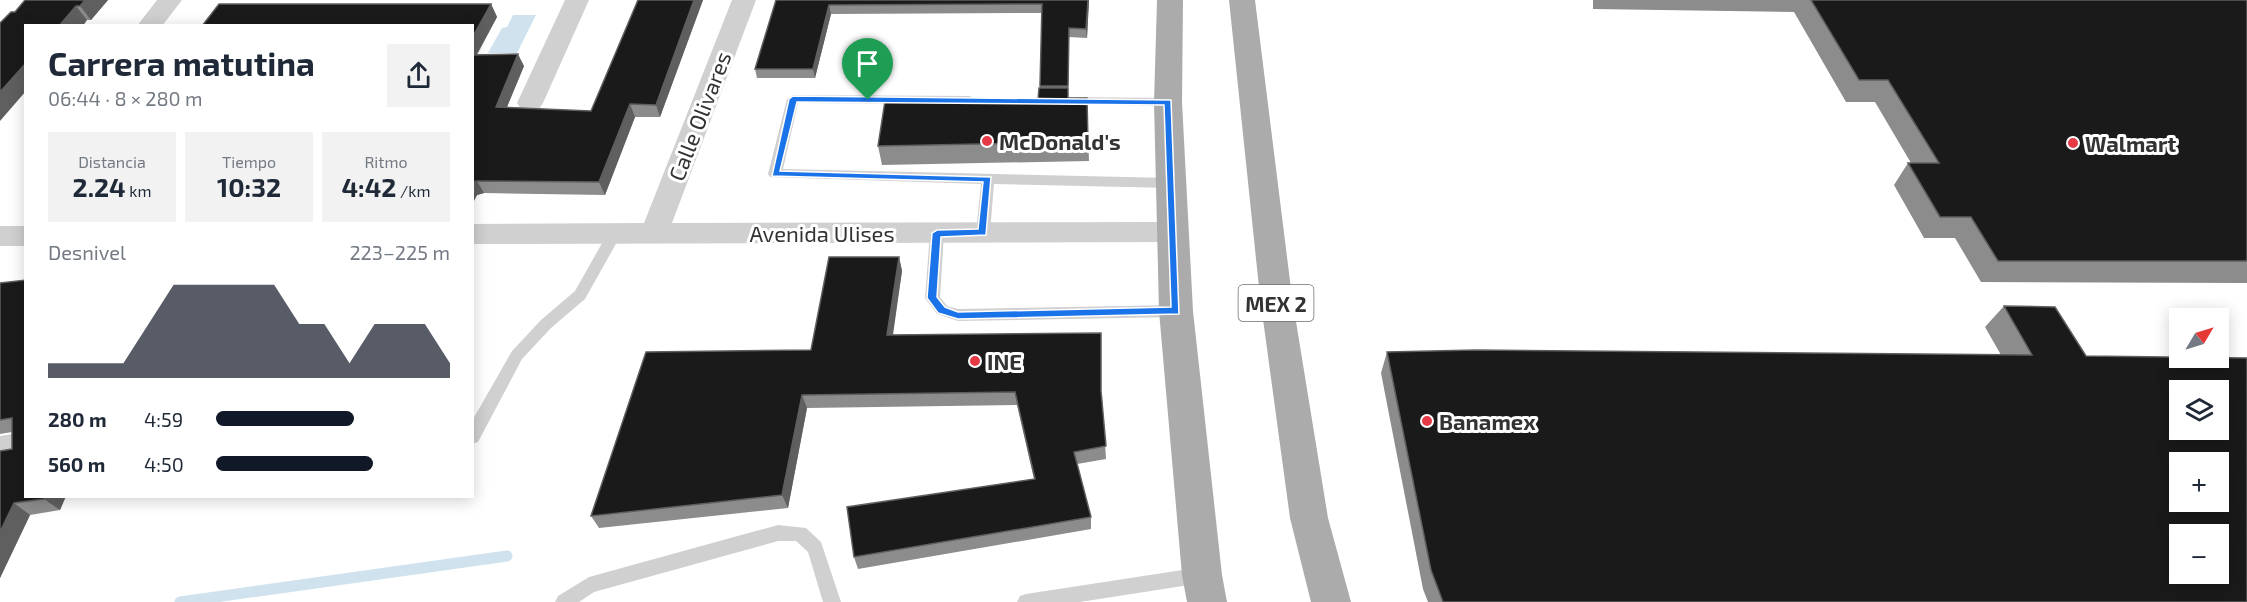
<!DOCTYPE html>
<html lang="es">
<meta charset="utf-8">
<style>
:root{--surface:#fff;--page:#f2f2f3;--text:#1f2937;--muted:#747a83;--accent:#111827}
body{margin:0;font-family:"Exo 2",sans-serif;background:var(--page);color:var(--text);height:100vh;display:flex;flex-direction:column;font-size:22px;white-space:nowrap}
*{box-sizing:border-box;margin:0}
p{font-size:20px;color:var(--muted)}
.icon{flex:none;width:33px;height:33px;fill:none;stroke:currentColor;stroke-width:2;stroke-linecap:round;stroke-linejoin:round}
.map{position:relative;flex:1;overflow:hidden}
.drawer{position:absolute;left:24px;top:24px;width:450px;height:474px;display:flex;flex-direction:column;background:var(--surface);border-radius:0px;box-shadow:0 3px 15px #0003}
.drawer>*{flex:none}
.needle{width:39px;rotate:52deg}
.fabs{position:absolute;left:2169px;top:308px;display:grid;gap:12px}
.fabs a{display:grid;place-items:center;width:60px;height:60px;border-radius:0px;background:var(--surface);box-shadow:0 3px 15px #0003;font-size:30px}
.pin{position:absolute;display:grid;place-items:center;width:51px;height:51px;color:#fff;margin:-62px -26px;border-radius:50% 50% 50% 0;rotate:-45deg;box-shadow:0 0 6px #0007}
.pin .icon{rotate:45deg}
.round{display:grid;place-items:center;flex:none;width:63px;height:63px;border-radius:0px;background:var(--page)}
.headline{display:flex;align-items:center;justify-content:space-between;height:102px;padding:0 24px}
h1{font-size:33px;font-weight:700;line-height:45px}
.figures{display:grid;grid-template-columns:repeat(3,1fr);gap:9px;height:102px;padding:6px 24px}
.figures div{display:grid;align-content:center;border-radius:0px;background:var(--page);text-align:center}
.figures b{font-size:26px;font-weight:700}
.figures small{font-size:16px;font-weight:400}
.figures p{font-size:16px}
.chart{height:168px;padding:12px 24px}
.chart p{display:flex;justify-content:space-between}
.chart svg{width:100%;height:108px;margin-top:6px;fill:var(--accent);opacity:.7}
ul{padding:0 24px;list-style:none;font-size:20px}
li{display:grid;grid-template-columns:96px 72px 1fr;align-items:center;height:45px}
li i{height:15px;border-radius:8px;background:var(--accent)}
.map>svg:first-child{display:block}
.water{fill:#cfe2ee}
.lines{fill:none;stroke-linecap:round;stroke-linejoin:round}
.stream{stroke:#cfe2ee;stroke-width:11}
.service{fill:#d0d0d0;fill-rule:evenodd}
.minor{fill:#d0d0d0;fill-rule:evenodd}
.primary{fill:#ababab;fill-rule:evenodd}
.wall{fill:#8c8c8c}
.shaded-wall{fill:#5f5f5f}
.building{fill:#1a1a1a;stroke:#5f5f5f;stroke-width:1.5;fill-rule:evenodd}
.route{fill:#1a73e8;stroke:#fff;stroke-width:1.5;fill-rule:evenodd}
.poi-dot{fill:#e63946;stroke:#fff;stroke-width:2}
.labels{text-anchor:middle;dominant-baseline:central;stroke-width:6;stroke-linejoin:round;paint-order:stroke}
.shield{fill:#fff;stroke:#707070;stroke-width:1.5}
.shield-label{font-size:21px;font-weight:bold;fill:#333}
.street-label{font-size:22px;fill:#333;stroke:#fff}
.poi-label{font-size:22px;font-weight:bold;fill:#333;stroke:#fff;text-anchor:start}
</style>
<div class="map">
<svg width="2247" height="602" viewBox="0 0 2247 602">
<rect width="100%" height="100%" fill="#fff"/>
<path class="water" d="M 513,15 L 536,15 L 517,53 L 488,53 L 502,28 L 507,27 Z"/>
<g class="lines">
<path class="stream" d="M 180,602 L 507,556"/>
<g class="service">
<path d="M 793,95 L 970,96 L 976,100 L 970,104 L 798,103 L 783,169 L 1170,178 L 1177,183 L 1170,188 L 994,184 L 990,232 L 983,237 L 976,232 L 981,184 L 770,177 L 768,174 L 787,99 Z"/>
<path d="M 1069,97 L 1168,98 L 1174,102 L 1168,106 L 1064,104 L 1063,101 L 1064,98 Z"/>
<path d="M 615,228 L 622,233 L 585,299 L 551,328 L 522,359 L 478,442 L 472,444 L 472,421 L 512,351 L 541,320 L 575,291 L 610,229 Z"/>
<path d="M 937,228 L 944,233 L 940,297 L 947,306 L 958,309 L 1176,305 L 1181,307 L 1184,311 L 1181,315 L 1176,317 L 958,321 L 937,314 L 925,298 L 930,233 Z"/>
<path d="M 778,525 L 806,528 L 821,542 L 841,602 L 823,602 L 808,552 L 796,541 L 778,541 L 594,592 L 579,602 L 555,602 L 558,596 L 589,577 Z"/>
<path d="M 1202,567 L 1208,569 L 1211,575 L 1208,581 L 1202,583 L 1080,602 L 1017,602 L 1020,596 L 1026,594 Z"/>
</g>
<g class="minor">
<path d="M 157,0 L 182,0 L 162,26 L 137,26 Z"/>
<path d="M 565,0 L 589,0 L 543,103 L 539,109 L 530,112 L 521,109 L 517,103 Z"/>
<path d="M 732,0 L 756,0 L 672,223 L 1172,222 L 1182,225 L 1186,232 L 1182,239 L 1172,242 L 472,244 L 472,224 L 644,223 Z"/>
<rect x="0" y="226" width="26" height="20"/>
<path d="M 26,432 L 26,460 L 0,464 L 0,436 Z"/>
</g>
<g class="primary">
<path d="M 1157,0 L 1183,0 L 1182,102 L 1193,311 L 1222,575 L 1227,602 L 1187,602 L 1182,575 L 1159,311 L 1154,102 Z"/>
<path d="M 1229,0 L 1255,0 L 1292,297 L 1328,518 L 1351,602 L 1311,602 L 1290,518 L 1260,297 Z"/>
</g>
</g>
<g class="wall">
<path d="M 25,0 L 108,0 L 91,20 L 87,20 L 15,12 Z"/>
<path d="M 638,0 L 703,0 L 660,117 L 635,117 L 605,195 L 484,193 L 477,195 L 472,203 L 472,26 L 491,4 L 497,17 L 477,55 L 524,66 L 507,107 L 591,111 Z"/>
<path d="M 776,0 L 1089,0 L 1087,38 L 1069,37 L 1068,95 L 1068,98 L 1087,98 L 1089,161 L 882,165 L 878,146 L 1038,99 L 1040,88 L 1042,13 L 831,14 L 815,78 L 757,78 L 755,69 Z"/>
<path d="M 1593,0 L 2247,0 L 2247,283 L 1981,282 L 1955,238 L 1924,238 L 1894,185 L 1908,163 L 1911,163 L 1875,102 L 1846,102 L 1794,12 L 1593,9 Z"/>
<path d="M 899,257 L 902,271 L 892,335 L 1102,395 L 1106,459 L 1077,464 L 1091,517 L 1091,529 L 858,569 L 854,557 L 1034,479 L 1017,405 L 807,408 L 788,508 L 599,528 L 591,516 L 811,350 Z"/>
<path d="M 0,283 L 26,496 L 66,496 L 60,510 L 30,515 L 0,578 L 0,451 L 12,449 L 12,432 L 0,434 Z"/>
<path d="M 2004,306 L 2086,356 L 2247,602 L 1428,602 L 1423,589 L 1381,373 L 1387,352 L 2001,355 L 1985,327 Z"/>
</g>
<g class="shaded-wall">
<path d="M 85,0 L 108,0 L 91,20 L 80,6 Z"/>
<path d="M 694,0 L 703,0 L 660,117 L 656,105 Z"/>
<path d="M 1088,0 L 1089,0 L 1087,38 L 1086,29 Z"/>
<path d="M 491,4 L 497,17 L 472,63 L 472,38 Z"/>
<path d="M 829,5 L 831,14 L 815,78 L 813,69 Z"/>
<path d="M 76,6 L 87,20 L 83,26 L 59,26 Z"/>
<path d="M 518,54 L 524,66 L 502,119 L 496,107 Z"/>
<path d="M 26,63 L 26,91 L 0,121 L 0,92 Z"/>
<path d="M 630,104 L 635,117 L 605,195 L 599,182 Z"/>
<path d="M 477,181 L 484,193 L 477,195 L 473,203 L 472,182 Z"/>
<path d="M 899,257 L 902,271 L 891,349 L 887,335 Z"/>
<path d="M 802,395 L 807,408 L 788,508 L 782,495 Z"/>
<path d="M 45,496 L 66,496 L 60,510 L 44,499 Z"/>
<path d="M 14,503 L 30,515 L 0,578 L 0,532 Z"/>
</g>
<g class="building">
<path d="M 25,0 L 85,0 L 80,6 L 76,6 L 59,26 L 26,26 L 26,63 L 0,92 L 0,23 L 11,12 L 15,12 Z"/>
<path d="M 638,0 L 694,0 L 656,105 L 630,104 L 599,182 L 477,181 L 472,182 L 472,55 L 518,54 L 496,107 L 591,111 Z"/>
<path d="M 776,0 L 1088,0 L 1086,29 L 1069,28 L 1068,86 L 1040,86 L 1042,4 L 829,5 L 813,69 L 755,69 Z"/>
<path d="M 1811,0 L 2247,0 L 2247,261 L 1998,261 L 1971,217 L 1940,217 L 1908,163 L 1939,163 L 1888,80 L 1859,80 Z"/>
<path d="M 219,4 L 491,4 L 472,38 L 472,26 L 202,26 Z"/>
<path d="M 1039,88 L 1068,88 L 1068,98 L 1087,98 L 1088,142 L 878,146 L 885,101 L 1038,99 Z"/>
<path d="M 829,257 L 899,257 L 887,335 L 1101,333 L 1101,391 L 1106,446 L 1074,452 L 1091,517 L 854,557 L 847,507 L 1035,479 L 1015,392 L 802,395 L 782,495 L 591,516 L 646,352 L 811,350 Z"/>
<path d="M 26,280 L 26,496 L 45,496 L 44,499 L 14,503 L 0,532 L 0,451 L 12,449 L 12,418 L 0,420 L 0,283 Z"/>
<path d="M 2004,306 L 2055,307 L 2086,356 L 2247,358 L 2247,602 L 1443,602 L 1431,570 L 1387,352 L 1476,350 L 2032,355 ZM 2180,390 L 2218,390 L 2218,429 L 2180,429 ZM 2180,462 L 2218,462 L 2218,501 L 2180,501 ZM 2180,534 L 2218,534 L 2218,573 L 2180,573 Z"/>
</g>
<path class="route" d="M 793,96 L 1171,100 L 1179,314 L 958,319 L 938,313 L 927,298 L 932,233 L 937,230 L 978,229 L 983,182 L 772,176 L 789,99 ZM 797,102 L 1164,105 L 1171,307 L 958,312 L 945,307 L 937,297 L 941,237 L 986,235 L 991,177 L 780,171 Z"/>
<g class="poi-dot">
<circle cx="987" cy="141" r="6"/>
<circle cx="2073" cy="143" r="6"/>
<circle cx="975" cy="361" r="6"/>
<circle cx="1427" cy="421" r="6"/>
</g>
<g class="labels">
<rect class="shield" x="1238.5" y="285" width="75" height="36" rx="4.5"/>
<g class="shield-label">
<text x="1276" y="303">MEX 2</text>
</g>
<g class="street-label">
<text transform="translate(699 116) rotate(-69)">Calle Olivares</text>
<text x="822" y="233">Avenida Ulises</text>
</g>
<g class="poi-label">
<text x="999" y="141">McDonald's</text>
<text x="2085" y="143">Walmart</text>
<text x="987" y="361">INE</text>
<text x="1439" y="421">Banamex</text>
</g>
</g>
</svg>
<div class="fabs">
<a><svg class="needle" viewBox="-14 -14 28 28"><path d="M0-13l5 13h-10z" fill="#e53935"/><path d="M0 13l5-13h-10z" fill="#747a83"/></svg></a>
<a><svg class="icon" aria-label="layers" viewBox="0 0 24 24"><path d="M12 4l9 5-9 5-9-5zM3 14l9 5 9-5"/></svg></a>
<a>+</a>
<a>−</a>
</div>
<div class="pin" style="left:868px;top:100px;background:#1e9e55"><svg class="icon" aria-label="arrive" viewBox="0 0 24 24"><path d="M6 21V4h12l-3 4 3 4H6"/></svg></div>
<section class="drawer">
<div class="headline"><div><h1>Carrera matutina</h1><p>06:44 · 8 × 280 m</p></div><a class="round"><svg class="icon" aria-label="share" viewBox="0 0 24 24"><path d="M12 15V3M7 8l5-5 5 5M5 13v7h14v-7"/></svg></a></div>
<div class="figures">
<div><p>Distancia</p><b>2.24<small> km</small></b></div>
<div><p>Tiempo</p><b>10:32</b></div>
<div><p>Ritmo</p><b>4:42<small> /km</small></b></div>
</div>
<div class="chart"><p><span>Desnivel</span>223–225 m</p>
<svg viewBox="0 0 160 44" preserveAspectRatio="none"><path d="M0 44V38L10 38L20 38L30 38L40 22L50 6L60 6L70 6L80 6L90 6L100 22L110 22L120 38L130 22L140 22L150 22L160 38V44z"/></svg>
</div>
<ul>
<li><b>280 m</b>4:59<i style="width:59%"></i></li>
<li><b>560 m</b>4:50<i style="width:67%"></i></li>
</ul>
</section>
</div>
